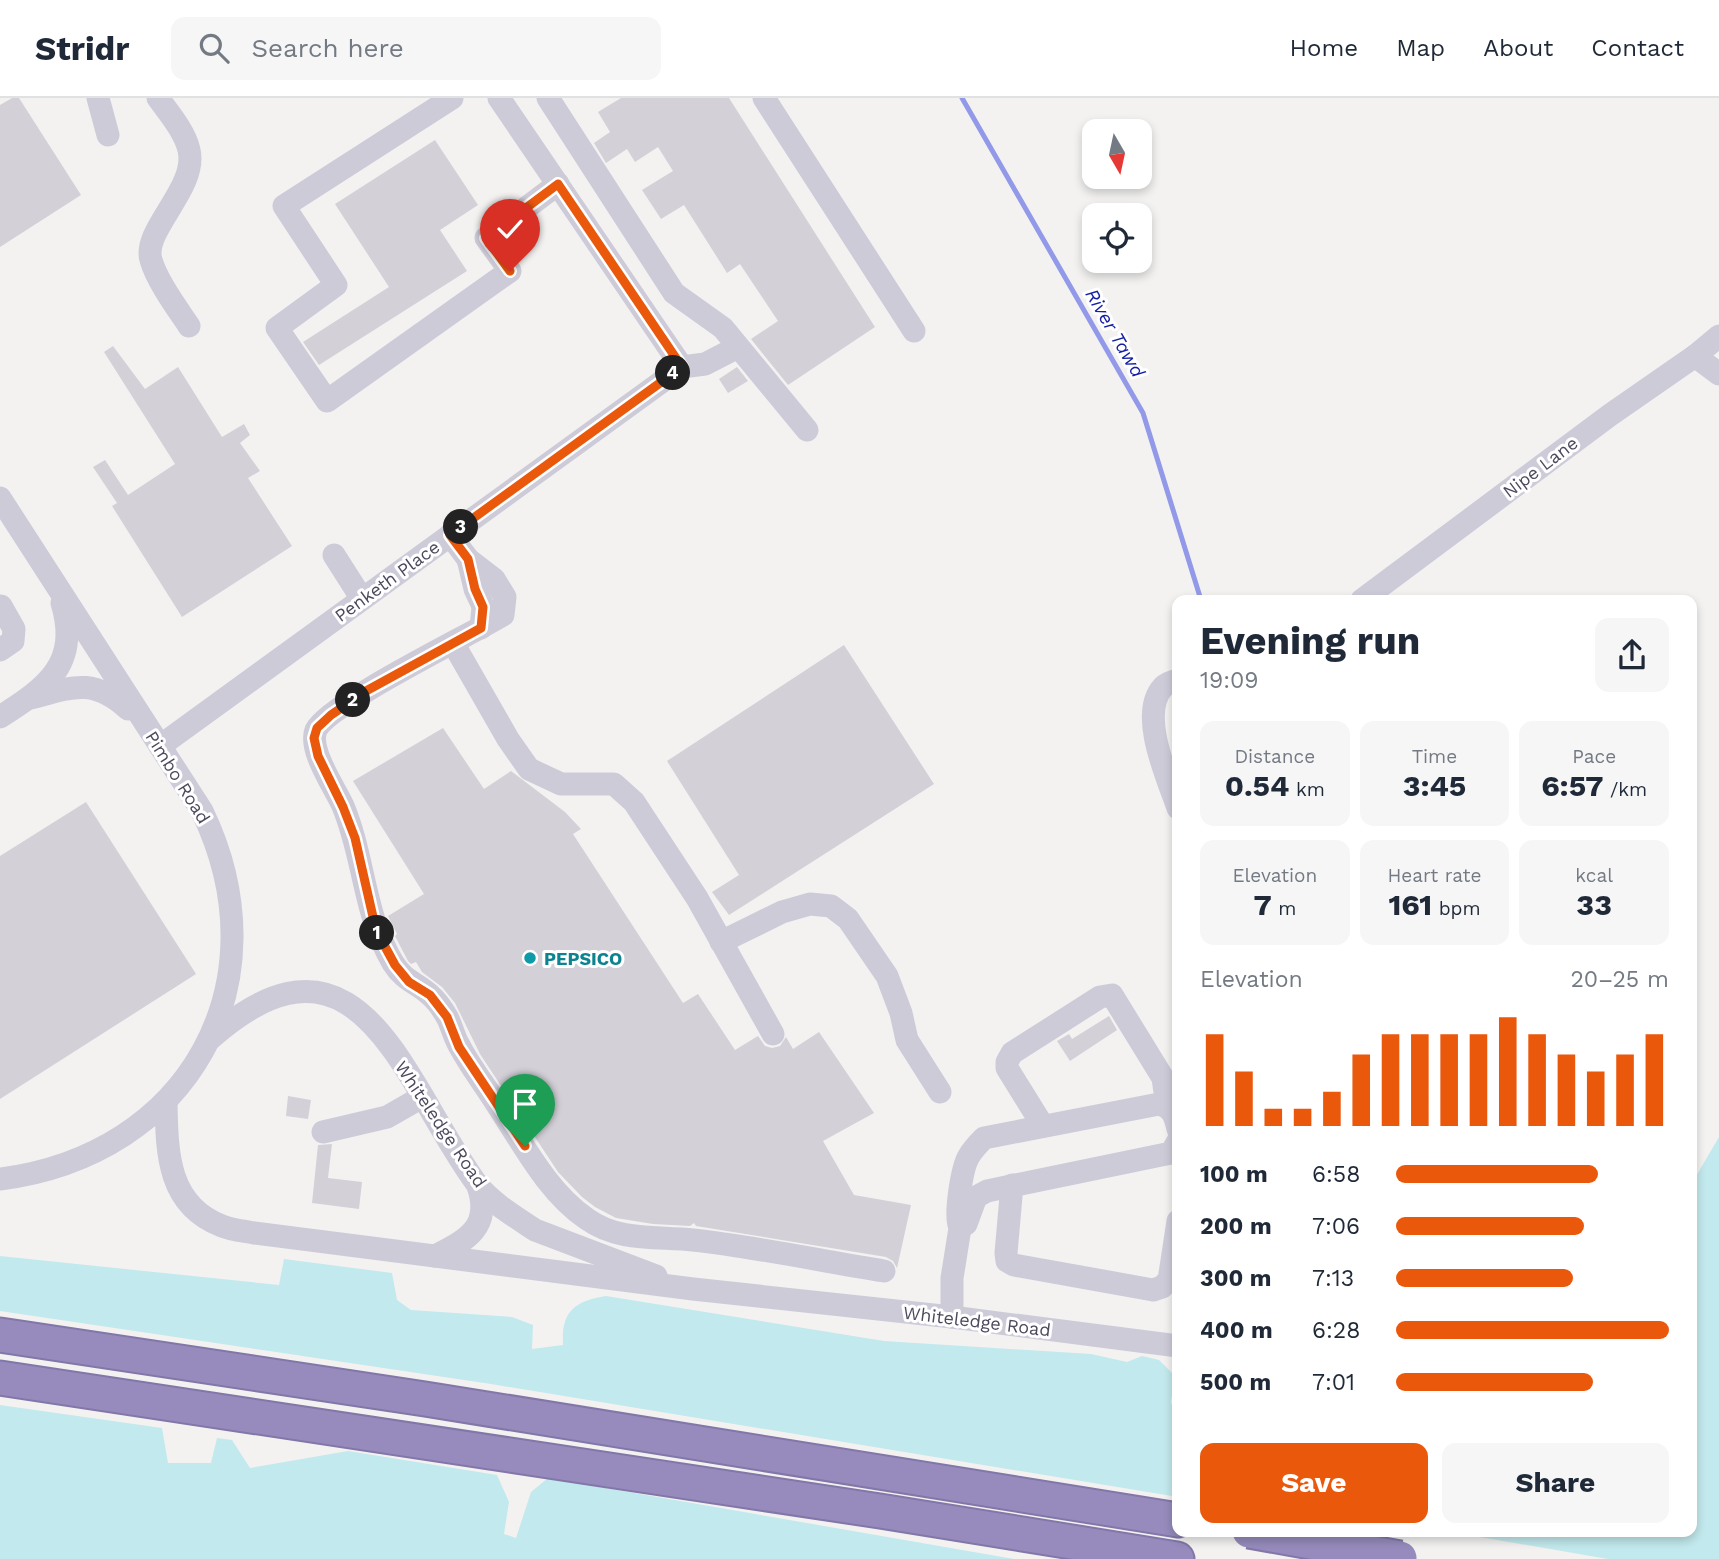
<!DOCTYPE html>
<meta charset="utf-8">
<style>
:root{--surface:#fff;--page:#f6f6f7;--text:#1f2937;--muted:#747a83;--line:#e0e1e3;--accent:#ea580c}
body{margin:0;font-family:"Work Sans",sans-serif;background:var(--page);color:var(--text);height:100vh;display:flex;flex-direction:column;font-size:26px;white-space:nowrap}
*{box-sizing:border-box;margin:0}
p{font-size:23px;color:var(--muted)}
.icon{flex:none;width:38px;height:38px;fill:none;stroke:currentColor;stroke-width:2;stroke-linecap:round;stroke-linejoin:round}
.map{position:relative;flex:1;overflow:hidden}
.details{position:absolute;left:1172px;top:497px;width:525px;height:942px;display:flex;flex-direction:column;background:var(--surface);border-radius:14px;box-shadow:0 4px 10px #0003}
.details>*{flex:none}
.needle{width:46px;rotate:171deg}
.controls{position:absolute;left:1082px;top:21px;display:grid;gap:14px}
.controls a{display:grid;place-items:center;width:70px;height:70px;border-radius:14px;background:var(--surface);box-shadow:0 4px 10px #0003;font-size:35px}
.pin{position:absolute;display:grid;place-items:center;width:60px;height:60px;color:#fff;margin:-72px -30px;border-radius:50% 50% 50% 0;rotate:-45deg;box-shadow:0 0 7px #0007}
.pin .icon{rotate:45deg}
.km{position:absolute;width:35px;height:35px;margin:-18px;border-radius:50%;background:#222;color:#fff;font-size:19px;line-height:35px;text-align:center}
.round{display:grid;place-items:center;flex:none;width:74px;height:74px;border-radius:14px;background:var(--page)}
.overview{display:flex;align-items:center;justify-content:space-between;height:119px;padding:0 28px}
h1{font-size:38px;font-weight:700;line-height:52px}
.metrics{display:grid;grid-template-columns:repeat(3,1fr);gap:10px;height:119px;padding:7px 28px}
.metrics div{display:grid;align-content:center;border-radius:14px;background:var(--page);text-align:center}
.metrics b{font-size:30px;font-weight:700}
.metrics small{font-size:19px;font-weight:400}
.metrics p{font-size:19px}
.chart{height:196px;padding:14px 28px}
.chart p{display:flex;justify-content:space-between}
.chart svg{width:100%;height:126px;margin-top:7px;stroke:var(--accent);stroke-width:6}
.cta{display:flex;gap:14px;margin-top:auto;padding:14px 28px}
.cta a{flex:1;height:80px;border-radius:14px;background:var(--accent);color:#fff;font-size:28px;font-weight:700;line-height:80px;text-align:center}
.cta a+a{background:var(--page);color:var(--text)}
ul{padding:0 28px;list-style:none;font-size:23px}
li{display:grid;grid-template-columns:112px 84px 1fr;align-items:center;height:52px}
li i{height:18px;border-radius:9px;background:var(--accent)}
header{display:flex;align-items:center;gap:42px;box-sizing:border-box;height:98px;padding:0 35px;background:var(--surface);border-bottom:2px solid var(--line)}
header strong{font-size:33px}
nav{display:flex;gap:38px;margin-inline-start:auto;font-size:24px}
.search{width:490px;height:63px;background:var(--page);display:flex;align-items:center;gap:18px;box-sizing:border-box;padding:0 24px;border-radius:14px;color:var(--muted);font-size:26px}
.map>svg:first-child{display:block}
.green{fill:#c2e9ed}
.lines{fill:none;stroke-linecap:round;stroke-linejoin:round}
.stream{stroke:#9299e8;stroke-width:5}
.building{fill:#d3d0d8}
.highway-casing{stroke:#8277a8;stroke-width:37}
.minor{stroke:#cecbd9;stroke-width:23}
.highway{stroke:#968bbc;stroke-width:33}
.highway-bridge-casing{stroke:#8277a8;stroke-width:37;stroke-linecap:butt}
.highway-bridge{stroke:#968bbc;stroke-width:33}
.route-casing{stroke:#fff;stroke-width:14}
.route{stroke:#ea580c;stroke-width:9}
.culture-dot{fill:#0f9aa8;stroke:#fff;stroke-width:2.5}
.labels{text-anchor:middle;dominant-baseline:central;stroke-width:6;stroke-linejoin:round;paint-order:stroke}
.street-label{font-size:18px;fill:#4d495d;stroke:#fff}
.culture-label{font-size:18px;font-weight:bold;fill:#0d838f;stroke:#fff;text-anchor:start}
.water-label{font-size:19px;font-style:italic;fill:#1420a6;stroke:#fff}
</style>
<header>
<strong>Stridr</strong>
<div class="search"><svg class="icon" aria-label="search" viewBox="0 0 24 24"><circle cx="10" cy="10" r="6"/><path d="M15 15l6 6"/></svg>Search here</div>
<nav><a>Home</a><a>Map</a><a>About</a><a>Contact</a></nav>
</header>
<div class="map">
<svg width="1719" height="1461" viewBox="0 0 1719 1461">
<rect width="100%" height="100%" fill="#f3f2f1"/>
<g class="green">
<path d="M 1719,1039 L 1719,1461 L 1608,1461 L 1445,1433 L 1692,1433 L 1692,1085 Z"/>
<path d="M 0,1158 L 279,1187 L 284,1161 L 392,1175 L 397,1202 L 411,1212 L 512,1219 L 533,1227 L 532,1251 L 563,1247 C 561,1214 574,1203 606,1198 L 884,1243 L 1091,1256 L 1127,1264 L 1142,1258 L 1159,1262 L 1175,1278 L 1171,1304 L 1178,1333 L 1178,1399 L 491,1286 L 0,1213 Z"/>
<path d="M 0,1307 L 162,1330 L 168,1365 L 211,1365 L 217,1340 L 232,1342 L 250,1370 L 348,1353 L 497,1377 L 509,1404 L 504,1436 L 516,1440 L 531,1394 L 548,1380 L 1014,1461 L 0,1461 Z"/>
</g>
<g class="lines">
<path class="stream" d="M 962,0 L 1143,315 L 1201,502"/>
</g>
<g class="building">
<path d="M 12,0 L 19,0 L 81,97 L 0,149 L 0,7 Z"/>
<path d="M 621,0 L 729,0 L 875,229 L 788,287 L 751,241 L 778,223 L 740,166 L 727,175 L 684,107 L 661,121 L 642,92 L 673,73 L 658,49 L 635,64 L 627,51 L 606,65 L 594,45 L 610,34 L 598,14 Z"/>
<path d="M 435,42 L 478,107 L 440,132 L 467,173 L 319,267 L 303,244 L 389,189 L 335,106 Z"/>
<path d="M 113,248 L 145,291 L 178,269 L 222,339 L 244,326 L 250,337 L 240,345 L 260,373 L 248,380 L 292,448 L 182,519 L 112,408 L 117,405 L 93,369 L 105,362 L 128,397 L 175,366 L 104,254 Z"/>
<path d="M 737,269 L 748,283 L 728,295 L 719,281 Z"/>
<path d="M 844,547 L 934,686 L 729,817 L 712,794 L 739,777 L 667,663 Z"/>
<path d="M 443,630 L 484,691 L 511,673 L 565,714 L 581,731 L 573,736 L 683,905 L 698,896 L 735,952 L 758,938 L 765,948 L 772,950 L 780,948 L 786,939 L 793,951 L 819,934 L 874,1015 L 823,1043 L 854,1097 L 911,1107 L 897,1170 L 893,1163 L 886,1159 L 696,1128 L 694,1125 L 690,1128 L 653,1126 L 616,1120 L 595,1109 L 582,1099 L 558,1074 L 480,956 L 455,905 L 442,889 L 422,874 L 416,864 L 411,866 L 408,863 L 396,840 L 395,838 L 397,836 L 388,818 L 424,796 L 353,683 Z"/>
<path d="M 86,704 L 196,876 L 0,1001 L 0,758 Z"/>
<path d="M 1109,918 L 1117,932 L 1070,963 L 1057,943 L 1069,936 L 1072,941 Z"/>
<path d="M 288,998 L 311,1002 L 308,1021 L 286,1018 Z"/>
<path d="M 332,1046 L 328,1080 L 362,1084 L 359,1111 L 312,1105 L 318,1047 Z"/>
</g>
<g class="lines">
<defs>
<g id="highway">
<path d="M 0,1237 L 425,1301 L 1178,1422"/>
<path d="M 0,1280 L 880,1413 L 1177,1461"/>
</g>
</defs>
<use href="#highway" class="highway-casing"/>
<g class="minor">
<path d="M 98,0 L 108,37"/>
<path d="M 158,0 C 169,15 185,34 189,52 C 198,90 142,132 151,162 C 157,183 177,210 189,228"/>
<path d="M 452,0 L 284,108 L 336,187 L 277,230 L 327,303 L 510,173 L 486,140 L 558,86"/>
<path d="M 548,0 L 674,195 L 723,230 L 807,332"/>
<path d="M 764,0 L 914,233"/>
<path d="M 1695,258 L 1719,276"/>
<path d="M 682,269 L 705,266 L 738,249"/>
<path d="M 0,400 L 202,713 C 285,885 189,1057 0,1081"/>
<path d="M 450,437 L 468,461 L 494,481 L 505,499 L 503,517 C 470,537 328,606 316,632 C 308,652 335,690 343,708 C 365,761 363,815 393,865 C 405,884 416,884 430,897 C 436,902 443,912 447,919 C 452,928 454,940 460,949 C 470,968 484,986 496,1005 C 522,1044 547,1094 587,1121 C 619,1144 657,1138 693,1142 C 757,1149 821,1163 884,1173"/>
<path d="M 334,457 L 362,501"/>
<path d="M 468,461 L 475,491 L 483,508 L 481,530"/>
<path d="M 1362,502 L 1610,317 L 1695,258 L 1719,238"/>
<path d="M 453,545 L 508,641 L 529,671 L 561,686 L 614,686 L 634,704 L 697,800 L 773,936"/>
<path d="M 0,552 L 13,543 L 14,531 L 1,508"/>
<path d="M 1178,582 C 1174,583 1166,586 1163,589 C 1138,616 1168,681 1178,710"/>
<path d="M 31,600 C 72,589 93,579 128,611"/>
<path d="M 0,619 C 47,589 80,566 62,505"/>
<path d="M 160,648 L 682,269 L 499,0"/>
<path d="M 721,844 L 782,814 L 810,806 L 831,808 L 848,821 L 887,878 L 901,915 L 907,942 L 940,994"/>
<path d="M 210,941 C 360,808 403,986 477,1086 C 489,1103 517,1120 535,1132 L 656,1178"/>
<path d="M 166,1004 C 167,1054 167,1107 222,1128 C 232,1132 244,1133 254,1135 L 693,1191 L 952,1219 L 1178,1248"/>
<path d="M 1043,1028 L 1007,970 L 1007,964 L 1012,955 L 1100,899 L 1112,897 L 1163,980 L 1167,1008"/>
<path d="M 323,1034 L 387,1019 L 422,999"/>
<path d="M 1012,1087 L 1006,1155 L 1007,1163 L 1014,1167 L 1153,1192 L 1162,1189 L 1169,1182 L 1178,1123"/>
<path d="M 966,1126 L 976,1099 L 987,1093 L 1171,1055 L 1178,1043"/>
<path d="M 435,1158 C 467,1142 492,1129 478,1088"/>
<path d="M 952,1219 L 952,1180 L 960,1130 C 954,1119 962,1069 969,1058 C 973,1051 979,1045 984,1040 L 1159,1006 C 1172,1009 1175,1018 1178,1031"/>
</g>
<use href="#highway" class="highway"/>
<defs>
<path id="highway-bridge" d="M 1249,1433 L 1400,1460"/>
</defs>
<use href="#highway-bridge" class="highway-bridge-casing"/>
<use href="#highway-bridge" class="highway-bridge"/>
</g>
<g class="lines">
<defs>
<path id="route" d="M 510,173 L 486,140 L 558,86 L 682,269 L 450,437 L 468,461 L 475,491 L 483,509 L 481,530 L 366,593 L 331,617 L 317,630 L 314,640 L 318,658 L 343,709 L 355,740 L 376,832 L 395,867 L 409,884 L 430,897 L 447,919 L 459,949 L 525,1048"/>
</defs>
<use href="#route" class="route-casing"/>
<use href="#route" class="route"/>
</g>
<circle class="culture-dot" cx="530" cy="860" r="7"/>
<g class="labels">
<g class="street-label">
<text transform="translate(1540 369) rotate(-37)">Nipe Lane</text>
<text transform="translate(387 483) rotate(-36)">Penketh Place</text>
<text transform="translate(178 679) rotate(58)">Pimbo Road</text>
<text transform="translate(441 1026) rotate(56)">Whiteledge Road</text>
<text transform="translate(977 1223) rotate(7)">Whiteledge Road</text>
</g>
<g class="culture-label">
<text x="544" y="860">PEPSICO</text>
</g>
<g class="water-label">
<text transform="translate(1115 235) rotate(60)">River Tawd</text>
</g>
</g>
</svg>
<div class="controls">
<a><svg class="needle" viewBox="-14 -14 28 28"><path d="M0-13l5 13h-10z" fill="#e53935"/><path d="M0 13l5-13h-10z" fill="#747a83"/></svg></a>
<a><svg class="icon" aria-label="locate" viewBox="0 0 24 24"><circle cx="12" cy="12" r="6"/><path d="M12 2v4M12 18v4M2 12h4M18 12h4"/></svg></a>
</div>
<div class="pin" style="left:525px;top:1048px;background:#1e9e55"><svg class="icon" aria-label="arrive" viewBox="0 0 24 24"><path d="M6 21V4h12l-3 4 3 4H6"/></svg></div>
<div class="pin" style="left:510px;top:173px;background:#d93025"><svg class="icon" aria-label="check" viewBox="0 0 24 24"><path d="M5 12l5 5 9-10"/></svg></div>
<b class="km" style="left:377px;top:835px">1</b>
<b class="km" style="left:353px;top:602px">2</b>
<b class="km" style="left:461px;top:429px">3</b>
<b class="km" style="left:673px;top:275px">4</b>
<section class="details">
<div class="overview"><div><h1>Evening run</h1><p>19:09</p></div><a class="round"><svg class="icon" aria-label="share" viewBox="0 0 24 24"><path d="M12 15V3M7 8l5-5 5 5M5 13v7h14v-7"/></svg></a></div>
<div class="metrics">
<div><p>Distance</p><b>0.54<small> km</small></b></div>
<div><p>Time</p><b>3:45</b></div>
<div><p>Pace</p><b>6:57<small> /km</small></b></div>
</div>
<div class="metrics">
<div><p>Elevation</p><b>7<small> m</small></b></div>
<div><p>Heart rate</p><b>161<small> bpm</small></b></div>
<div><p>kcal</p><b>33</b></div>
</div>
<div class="chart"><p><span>Elevation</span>20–25 m</p>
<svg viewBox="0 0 160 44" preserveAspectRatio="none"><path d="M5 44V12M15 44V25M25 44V38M35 44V38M45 44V32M55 44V19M65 44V12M75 44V12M85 44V12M95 44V12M105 44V6M115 44V12M125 44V19M135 44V25M145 44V19M155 44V12"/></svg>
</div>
<ul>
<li><b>100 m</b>6:58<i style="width:74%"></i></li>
<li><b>200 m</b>7:06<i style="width:69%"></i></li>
<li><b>300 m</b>7:13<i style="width:65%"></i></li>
<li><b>400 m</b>6:28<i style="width:100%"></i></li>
<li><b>500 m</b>7:01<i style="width:72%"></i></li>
</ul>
<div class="cta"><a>Save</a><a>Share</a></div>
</section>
</div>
